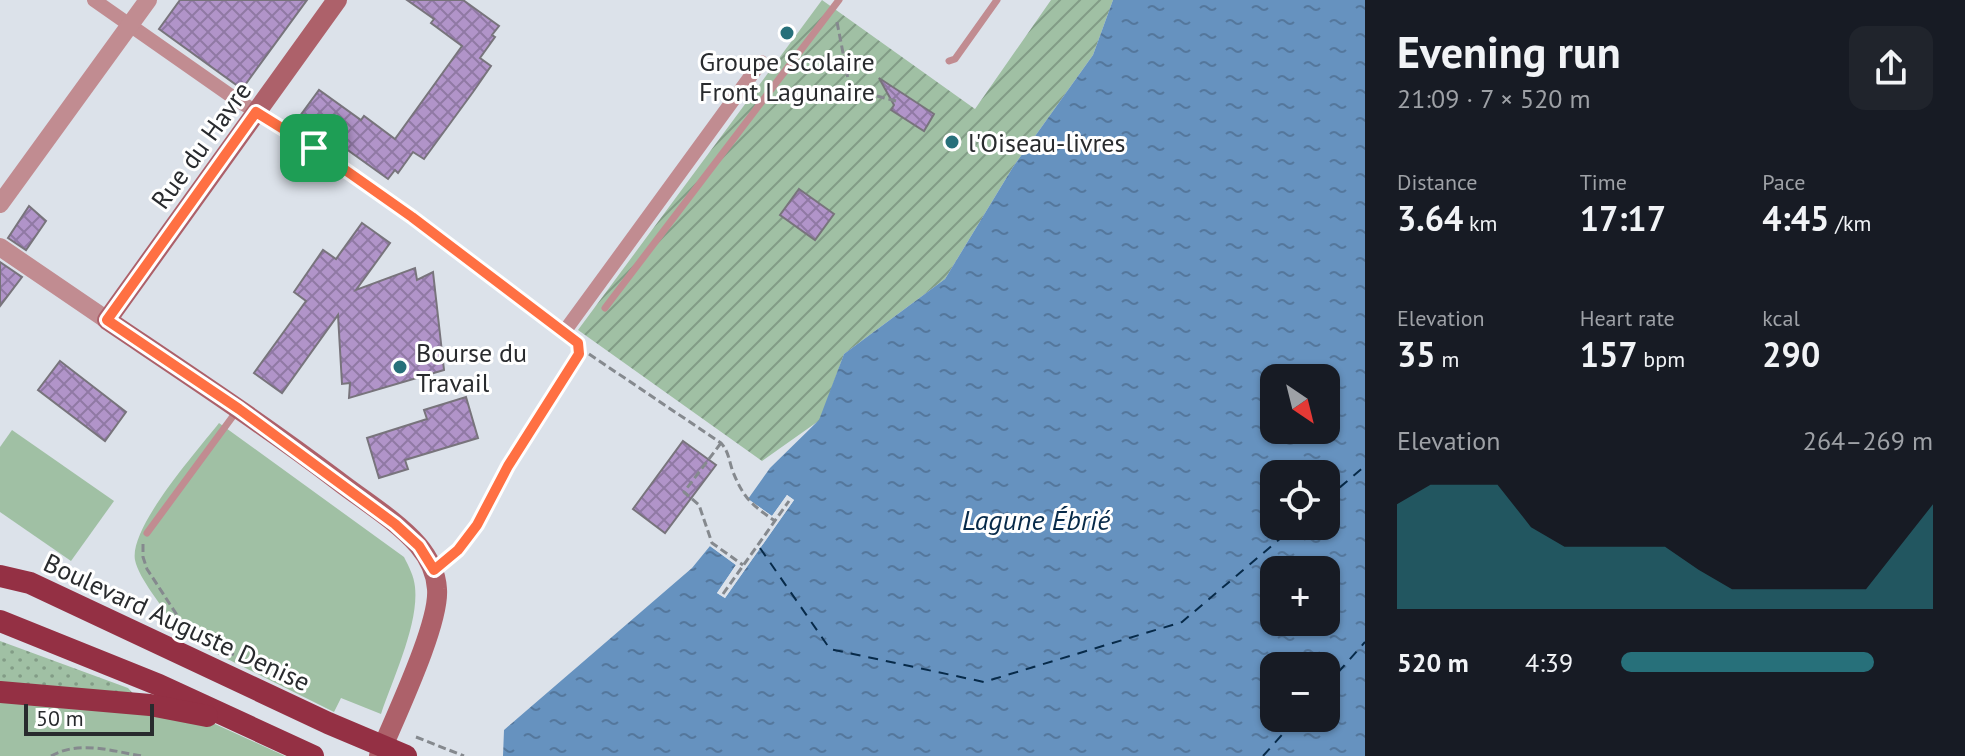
<!DOCTYPE html>
<meta charset="utf-8">
<style>
:root{--surface:#171b24;--page:#20242c;--text:#f1f3f6;--muted:#9ea1a6;--accent:#27707a}
body{margin:0;font-family:"PT Sans",sans-serif;background:var(--page);color:var(--text);height:100vh;display:flex;flex-direction:column;font-size:30px;white-space:nowrap}
*{box-sizing:border-box;margin:0}
p{font-size:26px;color:var(--muted)}
.icon{flex:none;width:44px;height:44px;fill:none;stroke:currentColor;stroke-width:2;stroke-linecap:round;stroke-linejoin:round}
.map{position:relative;flex:1;overflow:hidden}
.details{display:flex;flex-direction:column;background:var(--surface);width:600px}
.details>*{flex:none}
.needle{width:52px;rotate:145deg}
.controls{position:absolute;left:1260px;top:364px;display:grid;gap:16px}
.controls a{display:grid;place-items:center;width:80px;height:80px;border-radius:16px;background:var(--surface);box-shadow:0 2px 6px #0004;font-size:40px}
.scale{position:absolute;left:24px;bottom:20px;width:130px;box-sizing:border-box;padding-left:8px;border:4px solid #292b2e;border-top:0;font-size:22px;line-height:28px;white-space:nowrap;color:#292b2e;-webkit-text-stroke:6px #fff;paint-order:stroke}
.pin{position:absolute;display:grid;place-items:center;width:68px;height:68px;color:#fff;margin:-34px;border-radius:16px;box-shadow:0 4px 12px #0006}
.round{display:grid;place-items:center;flex:none;width:84px;height:84px;border-radius:16px;background:var(--page)}
.headline{display:flex;align-items:center;justify-content:space-between;height:136px;padding:0 32px}
h1{font-size:44px;font-weight:600;line-height:60px}
.stats{display:grid;grid-template-columns:repeat(3,1fr);gap:12px;height:136px;padding:8px 32px}
.stats div{display:grid;align-content:center}
.stats b{font-size:34px;font-weight:600}
.stats small{font-size:22px;font-weight:400}
.stats p{font-size:22px}
.chart{height:224px;padding:16px 32px}
.chart p{display:flex;justify-content:space-between}
.chart svg{width:100%;height:144px;margin-top:8px;fill:var(--accent);opacity:.7}
ul{padding:0 32px;list-style:none;font-size:26px}
li{display:grid;grid-template-columns:128px 96px 1fr;align-items:center;height:60px}
li i{height:20px;border-radius:10px;background:var(--accent)}
main{display:flex;flex:1;min-height:0}
.map>svg:first-child{display:block}
.grass{fill:url(#grass-dots)}
.park{fill:#a0c0a4}
.garden{fill:url(#garden-furrows)}
.water{fill:url(#water-ripples);fill-rule:evenodd}
.pier{fill:#dce2ea}
.lines{fill:none;stroke-linecap:round;stroke-linejoin:round}
.ferry{stroke:#072a49;stroke-width:2;stroke-dasharray:10 8;stroke-linecap:butt}
.building{fill:url(#building-cross-hatch);stroke:#78747c;stroke-width:2}
.path{stroke:#85898e;stroke-width:3;stroke-dasharray:8 4;stroke-linecap:butt}
.service{stroke:#c18c91;stroke-width:7}
.minor{stroke:#c18c91;stroke-width:14}
.tertiary{stroke:#c18c91;stroke-width:18}
.secondary{stroke:#ad616a;stroke-width:20}
.trunk{stroke:#943044;stroke-width:22}
.route-casing{stroke:#fff;stroke-width:16}
.route{stroke:#ff7043;stroke-width:10}
.poi-dot{fill:#27707a;stroke:#fff;stroke-width:3}
.labels{text-anchor:middle;dominant-baseline:central;stroke-width:6;stroke-linejoin:round;paint-order:stroke}
.poi-label{font-size:26px;fill:#292b2e;stroke:#fff;text-anchor:start}
.street-label{font-size:26px;fill:#292b2e;stroke:#fff}
.water-label{font-size:28px;font-style:italic;fill:#072a49;stroke:#fff}
</style>
<main>
<div class="map">
<svg width="1365" height="756" viewBox="0 0 1365 756">
<defs>
<pattern id="grass-dots" width="8" height="8" patternUnits="userSpaceOnUse" patternTransform="scale(2)"><rect width="8" height="8" fill="#a0c0a4"/><path d="M2 2h.1M6 6h.1" fill="none" stroke="#829c86" stroke-width="1.8" stroke-linecap="round"/></pattern>
<pattern id="garden-furrows" width="10" height="10" patternUnits="userSpaceOnUse" patternTransform="scale(2)"><rect width="10" height="10" fill="#a0c0a4"/><path d="M-1 1l2-2M0 10L10 0M9 11l2-2" fill="none" stroke="#829c86"/></pattern>
<pattern id="water-ripples" width="26" height="14" patternUnits="userSpaceOnUse" patternTransform="scale(2)"><rect width="26" height="14" fill="#6692bf"/><path d="M2 4q2-2 4 0t4 0M15 11q2-2 4 0t4 0" fill="none" stroke="#54779c"/></pattern>
<pattern id="building-cross-hatch" width="8" height="8" patternUnits="userSpaceOnUse" patternTransform="scale(2)"><rect width="8" height="8" fill="#b194c9"/><path d="M0 0l8 8M0 8l8-8" fill="none" stroke="#9079a4"/></pattern>
</defs>
<rect width="100%" height="100%" fill="#dce2ea"/>
<path class="grass" d="M 0,641 L 128,688 L 149,711 L 0,701 Z"/>
<g class="park">
<path d="M 219,423 L 404,557 C 409,567 414,576 415,587 C 419,624 393,678 381,714 L 341,698 L 334,712 L 171,631 L 174,624 C 163,607 139,579 135,560 C 129,527 198,450 219,423 Z"/>
<path d="M 12,430 L 114,501 L 71,561 L 0,512 L 0,447 Z"/>
<path d="M 0,701 L 149,711 L 215,724 L 285,756 L 0,756 Z"/>
</g>
<path class="garden" d="M 822,0 L 975,109 L 1051,0 L 1113,0 L 1093,55 L 1013,167 L 945,279 L 844,354 L 820,420 L 762,461 L 578,330 Z"/>
<path class="water" d="M 1113,0 L 1365,0 L 1365,756 L 503,756 L 504,730 L 692,568 L 710,546 L 736,565 L 717,593 L 725,598 L 794,500 L 787,495 L 772,516 L 748,499 L 770,468 L 819,420 L 844,354 L 945,279 L 1013,167 L 1093,55 ZM 1274,378 L 1326,378 L 1326,430 L 1274,430 ZM 1274,474 L 1326,474 L 1326,526 L 1274,526 ZM 1274,570 L 1326,570 L 1326,622 L 1274,622 ZM 1274,666 L 1326,666 L 1326,718 L 1274,718 Z"/>
<path class="pier" d="M 787,495 L 794,500 L 725,598 L 717,593 L 736,565 L 710,546 L 712,543 L 740,564 L 724,593 L 789,501 L 773,520 L 746,502 L 748,499 L 772,516 Z"/>
<g class="lines">
<g class="ferry">
<path d="M 1326,499 L 1365,466"/>
<path d="M 760,548 L 830,649 L 984,682 L 1182,622 L 1295,526"/>
<path d="M 1326,686 L 1365,642"/>
<path d="M 1263,756 L 1297,718"/>
</g>
</g>
<g class="building">
<path d="M 180,0 L 307,0 L 242,89 L 159,29 Z"/>
<path d="M 407,0 L 463,0 L 499,26 L 492,35 L 495,37 L 480,58 L 491,66 L 473,92 L 424,159 L 413,152 L 398,173 L 395,170 L 388,179 L 342,146 L 339,150 L 297,120 L 319,90 L 361,120 L 364,116 L 395,139 L 462,46 L 431,23 L 434,19 Z"/>
<path d="M 879,78 L 934,114 L 924,131 L 891,110 L 894,105 Z"/>
<path d="M 799,189 L 834,214 L 815,240 L 780,215 Z"/>
<path d="M 29,206 L 46,221 L 26,250 L 8,238 Z"/>
<path d="M 362,223 L 390,243 L 356,290 L 415,268 L 417,280 L 433,272 L 444,370 L 349,398 L 350,383 L 342,384 L 338,315 L 282,393 L 254,373 L 306,301 L 294,292 L 323,250 L 336,259 Z"/>
<path d="M 0,262 L 22,277 L 0,306 Z"/>
<path d="M 60,361 L 126,412 L 105,441 L 38,390 Z"/>
<path d="M 466,397 L 478,438 L 405,460 L 408,469 L 379,478 L 367,438 L 427,419 L 424,410 Z"/>
<path d="M 683,441 L 716,465 L 665,533 L 633,509 Z"/>
</g>
<g class="lines">
<g class="path">
<path d="M 837,22 L 850,89 L 896,101"/>
<path d="M 589,354 L 721,443 C 729,452 729,461 733,472 C 744,499 752,505 775,521"/>
<path d="M 721,443 L 684,492 L 699,505 L 712,543 L 743,565"/>
<path d="M 143,544 L 143,557 L 147,569 L 188,632 L 234,655"/>
<path d="M 723,594 L 789,501"/>
<path d="M 416,737 L 464,756"/>
<path d="M 51,756 C 80,740 111,751 142,756"/>
</g>
<g class="service">
<path d="M 949,61 L 955,59 L 997,0"/>
<path d="M 605,308 L 839,0"/>
<path d="M 147,533 L 236,412"/>
<path d="M 436,569 L 458,550 L 477,525 L 508,466 L 579,354 L 578,343 L 565,332"/>
</g>
<path class="minor" d="M 94,0 L 234,98 L 314,148 L 412,217 L 564,332 L 761,62"/>
<g class="tertiary">
<path d="M 0,204 L 148,0"/>
<path d="M 0,247 L 107,320"/>
</g>
<path class="secondary" d="M 337,0 L 107,320 C 184,372 263,424 337,480 C 364,501 396,520 418,545 C 429,558 436,573 437,589 C 440,624 394,719 379,756"/>
<g class="trunk">
<path d="M 0,576 L 30,583 L 328,723 L 406,756"/>
<path d="M 0,621 L 159,685 L 313,756"/>
<path d="M 0,692 L 150,705 L 207,716"/>
</g>
</g>
<g class="lines">
<defs>
<path id="route" d="M 256,112 L 314,148 L 412,217 L 578,343 L 579,354 L 508,466 L 477,525 L 458,550 L 434,570 L 419,546 L 395,524 L 239,409 L 107,320 Z"/>
</defs>
<use href="#route" class="route-casing"/>
<use href="#route" class="route"/>
</g>
<g class="poi-dot">
<circle cx="787" cy="33" r="8"/>
<circle cx="952" cy="142" r="8"/>
<circle cx="400" cy="367" r="8"/>
</g>
<g class="labels">
<g class="poi-label">
<text x="787" y="61" text-anchor="middle">Groupe Scolaire<tspan x="787" dy="30">Front Lagunaire</tspan></text>
<text x="968" y="142">l'Oiseau-livres</text>
<text x="416" y="352">Bourse du<tspan x="416" dy="30">Travail</tspan></text>
</g>
<g class="street-label">
<text transform="translate(201 145) rotate(-54)">Rue du Havre</text>
<text transform="translate(177 622) rotate(25)">Boulevard Auguste Denise</text>
</g>
<g class="water-label">
<text x="1036" y="519">Lagune Ébrié</text>
</g>
</g>
</svg>
<div class="controls">
<a><svg class="needle" viewBox="-14 -14 28 28"><path d="M0-13l5 13h-10z" fill="#e53935"/><path d="M0 13l5-13h-10z" fill="#9ea1a6"/></svg></a>
<a><svg class="icon" aria-label="locate" viewBox="0 0 24 24"><circle cx="12" cy="12" r="6"/><path d="M12 2v4M12 18v4M2 12h4M18 12h4"/></svg></a>
<a>+</a>
<a>−</a>
</div>
<div class="scale">50 m</div>
<div class="pin" style="left:314px;top:148px;background:#1e9e55"><svg class="icon" aria-label="arrive" viewBox="0 0 24 24"><path d="M6 21V4h12l-3 4 3 4H6"/></svg></div>
</div>
<section class="details">
<div class="headline"><div><h1>Evening run</h1><p>21:09 · 7 × 520 m</p></div><a class="round"><svg class="icon" aria-label="share" viewBox="0 0 24 24"><path d="M12 15V3M7 8l5-5 5 5M5 13v7h14v-7"/></svg></a></div>
<div class="stats">
<div><p>Distance</p><b>3.64<small> km</small></b></div>
<div><p>Time</p><b>17:17</b></div>
<div><p>Pace</p><b>4:45<small> /km</small></b></div>
</div>
<div class="stats">
<div><p>Elevation</p><b>35<small> m</small></b></div>
<div><p>Heart rate</p><b>157<small> bpm</small></b></div>
<div><p>kcal</p><b>290</b></div>
</div>
<div class="chart"><p><span>Elevation</span>264–269 m</p>
<svg viewBox="0 0 160 44" preserveAspectRatio="none"><path d="M0 44V12L10 6L20 6L30 6L40 19L50 25L60 25L70 25L80 25L90 32L100 38L110 38L120 38L130 38L140 38L150 25L160 12V44z"/></svg>
</div>
<ul>
<li><b>520 m</b>4:39<i style="width:81%"></i></li>
</ul>
</section>
</main>
